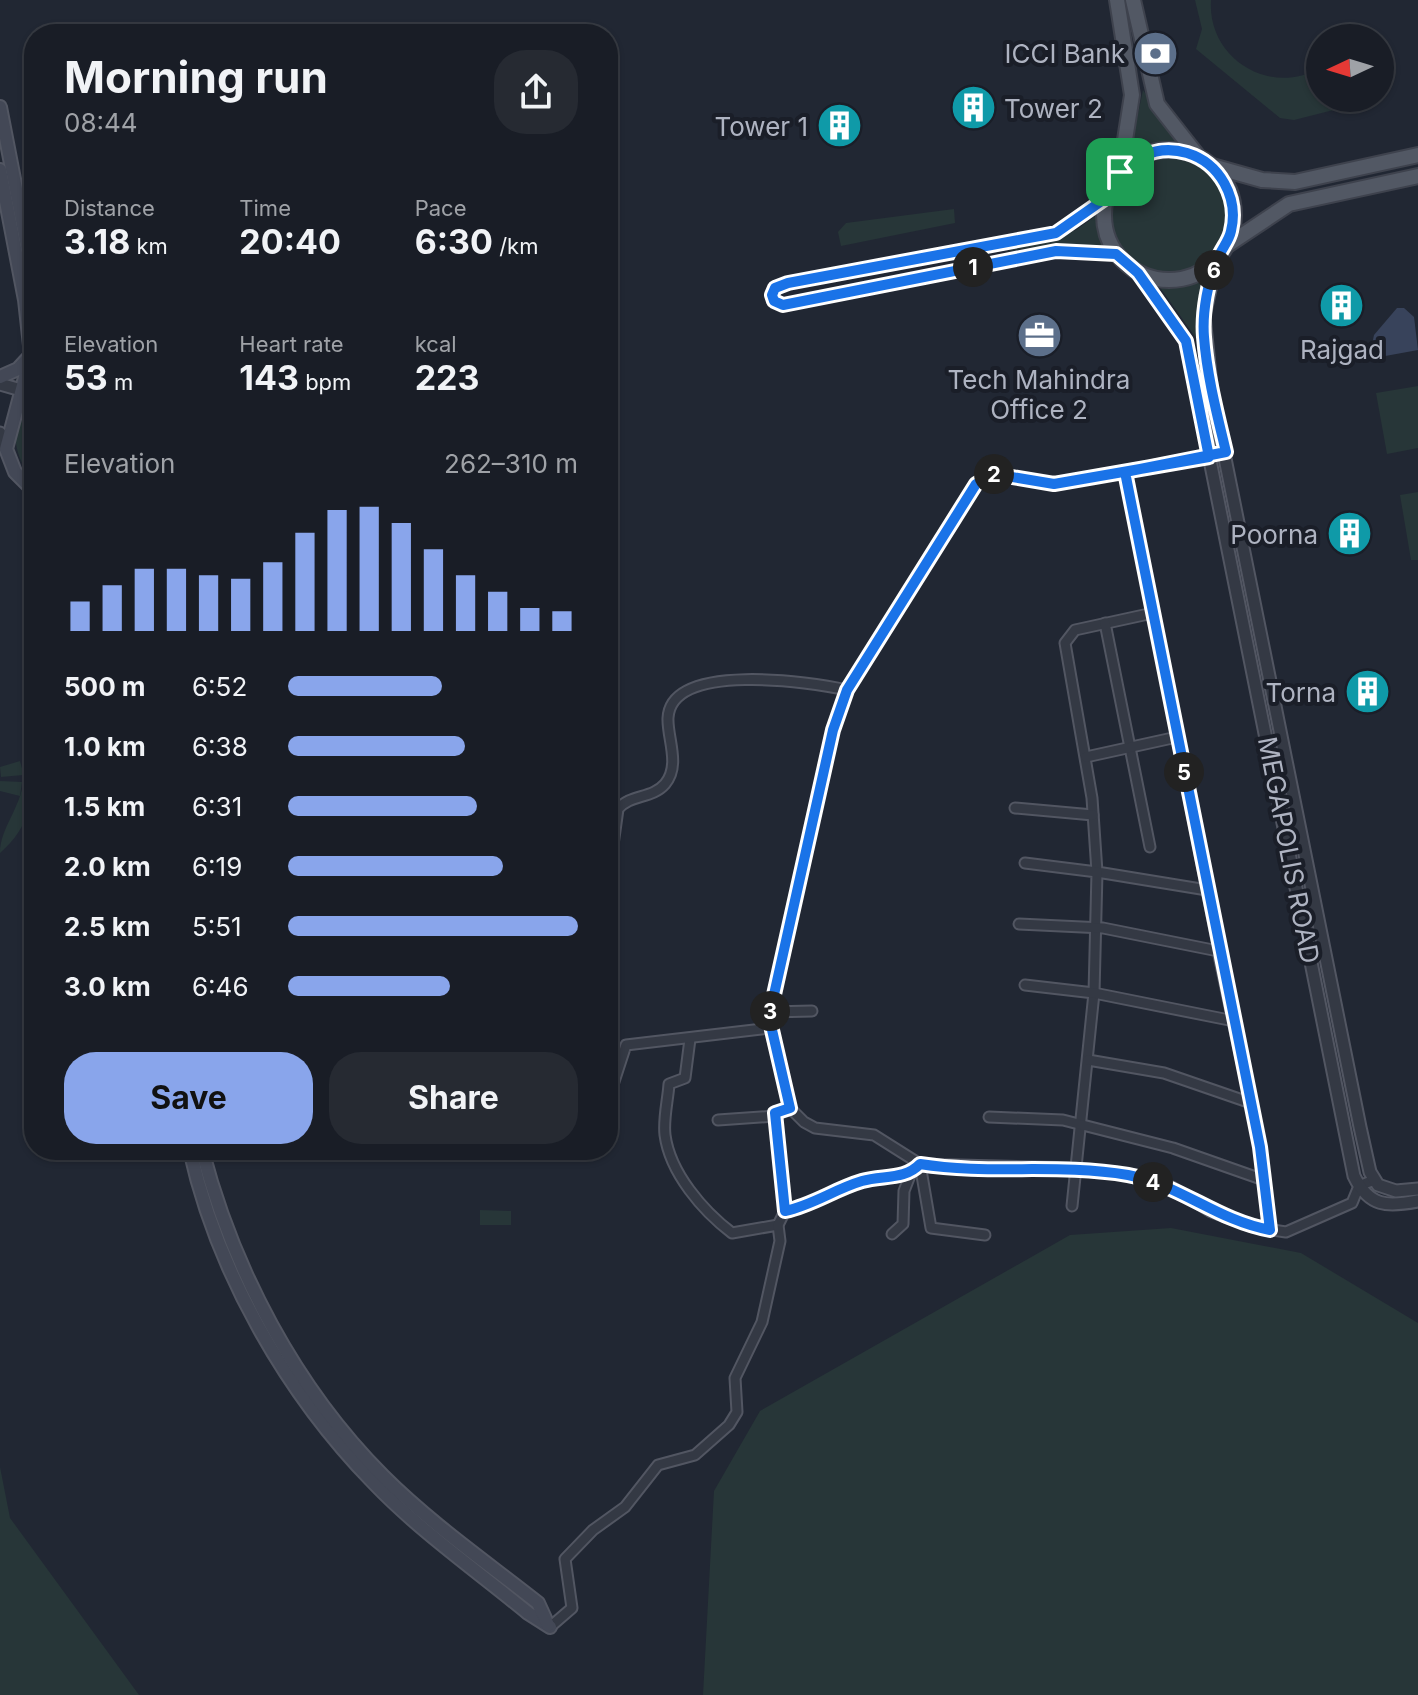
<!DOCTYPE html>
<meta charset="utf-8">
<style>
:root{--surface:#191d26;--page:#262a32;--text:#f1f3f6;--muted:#9fa2a7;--line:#373b43;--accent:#89a5eb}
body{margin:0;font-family:Inter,sans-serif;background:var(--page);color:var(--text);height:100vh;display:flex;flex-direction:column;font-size:30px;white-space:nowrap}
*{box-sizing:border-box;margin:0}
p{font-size:26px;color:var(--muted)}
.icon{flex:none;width:44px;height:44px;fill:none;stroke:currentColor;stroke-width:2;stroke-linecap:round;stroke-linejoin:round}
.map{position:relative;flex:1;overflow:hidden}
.sheet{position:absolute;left:24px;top:24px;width:594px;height:1136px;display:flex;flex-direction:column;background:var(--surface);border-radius:32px;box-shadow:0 2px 6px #0004,0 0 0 2px var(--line)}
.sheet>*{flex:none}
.needle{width:52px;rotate:266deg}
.fabs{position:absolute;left:1306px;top:24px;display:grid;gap:16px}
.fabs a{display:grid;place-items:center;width:88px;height:88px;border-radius:50%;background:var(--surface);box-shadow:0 2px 6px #0004,0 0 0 2px var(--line);font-size:40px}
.pin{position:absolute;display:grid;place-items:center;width:68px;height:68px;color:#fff;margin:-34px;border-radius:16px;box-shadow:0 4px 12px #0006}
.km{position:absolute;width:40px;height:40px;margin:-20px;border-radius:50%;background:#222;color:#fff;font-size:22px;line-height:40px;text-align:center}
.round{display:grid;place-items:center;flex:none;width:84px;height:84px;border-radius:32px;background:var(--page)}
.overview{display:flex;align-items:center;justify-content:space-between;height:136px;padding:0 40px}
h1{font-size:44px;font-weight:700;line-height:60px}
.figures{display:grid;grid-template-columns:repeat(3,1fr);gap:12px;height:136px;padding:8px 40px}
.figures div{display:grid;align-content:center}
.figures b{font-size:34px;font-weight:700}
.figures small{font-size:22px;font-weight:400}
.figures p{font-size:22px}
.chart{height:224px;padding:16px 40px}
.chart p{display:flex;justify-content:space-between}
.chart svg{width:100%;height:144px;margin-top:8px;stroke:var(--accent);stroke-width:6}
.action{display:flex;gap:16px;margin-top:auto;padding:16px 40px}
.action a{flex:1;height:92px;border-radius:32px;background:var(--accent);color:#111;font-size:32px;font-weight:700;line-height:92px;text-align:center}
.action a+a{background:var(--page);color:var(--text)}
ul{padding:0 40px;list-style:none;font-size:26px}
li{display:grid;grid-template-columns:128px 96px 1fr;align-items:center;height:60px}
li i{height:20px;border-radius:10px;background:var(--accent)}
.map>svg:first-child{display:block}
.green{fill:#273638}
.water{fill:#38435b}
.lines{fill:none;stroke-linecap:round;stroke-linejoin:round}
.minor-casing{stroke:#525662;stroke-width:13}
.tertiary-casing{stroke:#525662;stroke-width:15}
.secondary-casing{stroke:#525662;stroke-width:16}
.primary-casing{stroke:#3e424d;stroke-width:18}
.minor{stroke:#343944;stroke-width:9}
.tertiary{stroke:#343944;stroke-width:11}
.secondary{stroke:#434856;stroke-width:12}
.primary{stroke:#525864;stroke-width:14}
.route-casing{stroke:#fff;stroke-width:16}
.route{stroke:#1a73e8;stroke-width:10}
.labels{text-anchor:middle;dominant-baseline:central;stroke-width:8;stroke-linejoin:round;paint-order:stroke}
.poi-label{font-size:26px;fill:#aeb3c1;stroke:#1a1e28;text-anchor:end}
.street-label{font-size:26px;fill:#aeb3c1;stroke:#1a1e28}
</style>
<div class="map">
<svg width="1418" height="1695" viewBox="0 0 1418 1695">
<rect width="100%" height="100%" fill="#212733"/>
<g class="green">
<path d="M 1195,0 L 1211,0 C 1207,58 1269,97 1320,68 L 1320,98 L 1377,99 L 1294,120 L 1280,118 L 1196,49 L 1202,29 Z"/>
<path d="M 1143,90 L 1178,142 L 1154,143 L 1130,152 Z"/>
<circle cx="1169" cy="215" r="58"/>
<path d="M 954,209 L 955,223 L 841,246 L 838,232 L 846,223 Z"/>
<path d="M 1097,215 L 1105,250 C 1070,241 1040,246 1004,252 L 1076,230 Z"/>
<path d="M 1207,276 L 1196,338 L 1159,286 L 1185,285 Z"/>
<path d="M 34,367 L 34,481 C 0,438 22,415 34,367 Z"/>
<path d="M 1418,386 L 1418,448 L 1387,454 L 1376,393 Z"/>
<path d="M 1418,492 L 1418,560 L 1411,560 L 1400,495 Z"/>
<path d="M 34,760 C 34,798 31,826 0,853 C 0,828 20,810 24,779 L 23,775 L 1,777 L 0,767 L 20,761 L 23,772 L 23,761 Z"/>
<path d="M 0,781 L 22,782 L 20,796 L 0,791 Z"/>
<path d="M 480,1210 L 511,1211 L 511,1225 L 480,1225 Z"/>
<path d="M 1171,1228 L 1301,1253 L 1418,1323 L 1418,1695 L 703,1695 L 714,1491 L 760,1411 L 1070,1235 Z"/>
<path d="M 0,1467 L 10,1518 L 139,1695 L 0,1695 Z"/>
</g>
<path class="water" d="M 1397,308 L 1404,308 L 1414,317 L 1418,350 L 1369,359 L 1374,335 Z"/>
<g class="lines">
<defs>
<g id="minor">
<path d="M 1106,198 L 1056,233 L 788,283 L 775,288 L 772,295 L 774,301 L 783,305 L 1056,251 L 1116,254"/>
<path d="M 1226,452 L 1054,484 L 994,474 L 976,484 L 847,690 L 833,730 L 769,1017 L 770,1028 L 790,1108 L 804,1122 L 815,1128 L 874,1135 L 920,1164 L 1078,1168 L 1131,1176 L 1172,1187 L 1211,1212 L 1253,1227 L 1286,1232 L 1352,1203 L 1359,1186 L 1374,1180"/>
<path d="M 1125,472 L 1221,961"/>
<path d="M 1153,613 L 1075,630 L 1065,643 L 1092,798 L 1097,872 L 1207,890"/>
<path d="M 1105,623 L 1150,847"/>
<path d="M 1086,757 L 1177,737"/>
<path d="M 1015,808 L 1093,815"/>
<path d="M 1025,863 L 1097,872 L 1094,993 L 1072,1206"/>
<path d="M 608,881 L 618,809 C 630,794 652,799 665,784 C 681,765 667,738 668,718 C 671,661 811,682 847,690"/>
<path d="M 1019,924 L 1103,928 L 1218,951 L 1260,1147 L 1270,1230"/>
<path d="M 1025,985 L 1094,993 L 1234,1021"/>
<path d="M 770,1012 L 812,1011"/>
<path d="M 690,1039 L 685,1078 L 669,1084 C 668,1100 663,1119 665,1135 C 670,1173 703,1211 732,1233 L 778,1225"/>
<path d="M 1088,1060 L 1164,1073 L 1251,1103"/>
<path d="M 609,1097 L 626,1045 L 770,1028"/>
<path d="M 989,1117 L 1063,1120 L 1173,1148 L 1264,1180"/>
<path d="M 718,1120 L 775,1116"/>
<path d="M 920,1164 L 931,1228 L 985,1235"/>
<path d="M 785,1211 L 775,1113 L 790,1108"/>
<path d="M 892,1234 L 903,1224 L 904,1191 L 911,1173"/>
<path d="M 550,1627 L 572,1608 L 565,1559 L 593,1530 L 625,1507 L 658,1465 L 695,1455 L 729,1425 L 737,1412 L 735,1378 L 762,1322 L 780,1241 L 778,1225 L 785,1211 C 813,1205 835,1189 862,1181 C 882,1175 905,1180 920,1164"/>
</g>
<g id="tertiary">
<path d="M 1217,258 L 1204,316 L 1212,394 L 1360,1127 L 1370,1172 L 1378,1185 L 1396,1191 L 1418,1189"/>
<path d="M 1138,273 L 1186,341 L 1354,1176 C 1369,1207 1387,1207 1418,1201"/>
<path d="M 0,384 L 21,390"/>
<path d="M 0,433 L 6,449"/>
</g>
<g id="secondary">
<path d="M 0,107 L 34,282"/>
<path d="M 0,170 L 25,300 L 31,355 L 6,449 L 15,472 L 34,491"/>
<path d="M 0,377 L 18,369 L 30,356"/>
<path d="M 190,1150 C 217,1272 287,1394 374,1483 C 420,1531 477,1571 528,1613 L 550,1627"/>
<path d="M 202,1150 C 233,1269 295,1388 383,1476 C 430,1523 486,1562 538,1603 L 548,1625"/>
</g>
<g id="primary">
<path d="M 1117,0 L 1132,95 L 1120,172"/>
<path d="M 1133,0 L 1157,104 L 1197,155"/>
<circle cx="1169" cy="215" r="65"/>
<path d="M 1212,166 L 1262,180 L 1295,182 L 1418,155"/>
<path d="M 1226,246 L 1289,204 L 1418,176"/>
</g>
</defs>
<use href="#minor" class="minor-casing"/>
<use href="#tertiary" class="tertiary-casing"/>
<use href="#secondary" class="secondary-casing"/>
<use href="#primary" class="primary-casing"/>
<use href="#minor" class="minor"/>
<use href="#tertiary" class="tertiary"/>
<use href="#secondary" class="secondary"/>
<use href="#primary" class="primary"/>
</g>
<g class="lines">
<defs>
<path id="route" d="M 1120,172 L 1106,198 L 1056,233 L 788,283 L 775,288 L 772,295 L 774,301 L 783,305 L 1056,251 L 1116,254 L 1138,273 L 1186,341 L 1209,457 L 1054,484 L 994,474 L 976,484 L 847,690 L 833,730 L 769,1017 L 790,1108 L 775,1113 L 785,1211 C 813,1205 835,1189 862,1181 C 883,1175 905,1180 920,1164 C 989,1175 1059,1163 1128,1175 C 1181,1185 1216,1220 1270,1230 L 1260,1147 L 1125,472 L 1226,452 C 1217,414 1207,376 1204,337 C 1202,313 1208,279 1218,258 C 1222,248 1229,241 1231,231 C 1239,198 1220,163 1187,153 C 1161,145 1138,155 1120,172"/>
</defs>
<use href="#route" class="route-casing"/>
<use href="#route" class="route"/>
</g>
<defs>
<symbol id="bank-disc" viewBox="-11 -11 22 22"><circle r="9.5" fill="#5c6f8a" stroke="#1a1e28"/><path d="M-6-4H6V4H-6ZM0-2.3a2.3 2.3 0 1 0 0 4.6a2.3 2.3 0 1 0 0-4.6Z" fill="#fff"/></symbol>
<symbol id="building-disc" viewBox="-11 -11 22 22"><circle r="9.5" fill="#0f9aa8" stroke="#1a1e28"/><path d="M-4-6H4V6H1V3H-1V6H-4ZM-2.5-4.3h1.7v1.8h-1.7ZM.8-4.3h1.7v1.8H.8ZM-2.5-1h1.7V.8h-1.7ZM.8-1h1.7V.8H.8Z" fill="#fff"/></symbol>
<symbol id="office-disc" viewBox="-11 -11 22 22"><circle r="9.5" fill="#5c6f8a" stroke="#1a1e28"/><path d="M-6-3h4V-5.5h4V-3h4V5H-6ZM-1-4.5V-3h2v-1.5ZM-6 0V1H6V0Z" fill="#fff"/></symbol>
</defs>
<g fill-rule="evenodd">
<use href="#bank-disc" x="1130" y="28" width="51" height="51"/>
<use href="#building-disc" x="948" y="82" width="51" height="51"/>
<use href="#building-disc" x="814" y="100" width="51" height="51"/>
<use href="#building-disc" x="1316" y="280" width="51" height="51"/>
<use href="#office-disc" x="1014" y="310" width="51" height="51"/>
<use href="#building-disc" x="1324" y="508" width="51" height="51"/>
<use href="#building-disc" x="1342" y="666" width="51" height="51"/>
</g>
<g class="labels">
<g class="poi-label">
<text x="1125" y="53">ICCI Bank</text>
<text x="1004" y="108" text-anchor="start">Tower 2</text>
<text x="808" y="126">Tower 1</text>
<text x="1342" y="349" text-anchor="middle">Rajgad</text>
<text x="1039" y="379" text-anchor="middle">Tech Mahindra<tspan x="1039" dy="30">Office 2</tspan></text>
<text x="1318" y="534">Poorna</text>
<text x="1336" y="692">Torna</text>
</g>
<g class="street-label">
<text transform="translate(1289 850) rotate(79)">MEGAPOLIS ROAD</text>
</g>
</g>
</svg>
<div class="fabs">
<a><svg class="needle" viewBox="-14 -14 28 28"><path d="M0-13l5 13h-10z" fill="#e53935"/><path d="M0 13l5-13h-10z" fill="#9fa2a7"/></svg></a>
</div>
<div class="pin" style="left:1120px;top:172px;background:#1e9e55"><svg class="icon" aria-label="arrive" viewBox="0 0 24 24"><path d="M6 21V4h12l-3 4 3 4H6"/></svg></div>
<b class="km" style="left:973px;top:267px">1</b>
<b class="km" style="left:994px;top:474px">2</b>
<b class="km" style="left:770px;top:1011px">3</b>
<b class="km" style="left:1153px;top:1182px">4</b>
<b class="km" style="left:1184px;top:772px">5</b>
<b class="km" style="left:1214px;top:270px">6</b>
<section class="sheet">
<div class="overview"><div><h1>Morning run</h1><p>08:44</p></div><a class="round"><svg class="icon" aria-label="share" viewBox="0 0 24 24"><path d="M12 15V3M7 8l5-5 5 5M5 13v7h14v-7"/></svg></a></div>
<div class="figures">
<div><p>Distance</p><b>3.18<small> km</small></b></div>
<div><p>Time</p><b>20:40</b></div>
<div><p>Pace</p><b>6:30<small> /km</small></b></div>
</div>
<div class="figures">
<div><p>Elevation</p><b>53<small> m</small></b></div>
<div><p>Heart rate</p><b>143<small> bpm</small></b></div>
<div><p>kcal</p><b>223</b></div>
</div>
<div class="chart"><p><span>Elevation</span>262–310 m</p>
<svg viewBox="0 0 160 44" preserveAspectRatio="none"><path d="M5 44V35M15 44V30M25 44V25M35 44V25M45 44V27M55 44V28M65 44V23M75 44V14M85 44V7M95 44V6M105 44V11M115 44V19M125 44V27M135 44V32M145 44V37M155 44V38"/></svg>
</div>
<ul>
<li><b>500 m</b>6:52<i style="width:53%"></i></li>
<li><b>1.0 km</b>6:38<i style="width:61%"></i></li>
<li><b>1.5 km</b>6:31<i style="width:65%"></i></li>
<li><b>2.0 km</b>6:19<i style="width:74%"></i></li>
<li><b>2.5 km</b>5:51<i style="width:100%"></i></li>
<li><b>3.0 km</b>6:46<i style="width:56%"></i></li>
</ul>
<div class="action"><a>Save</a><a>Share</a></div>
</section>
</div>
